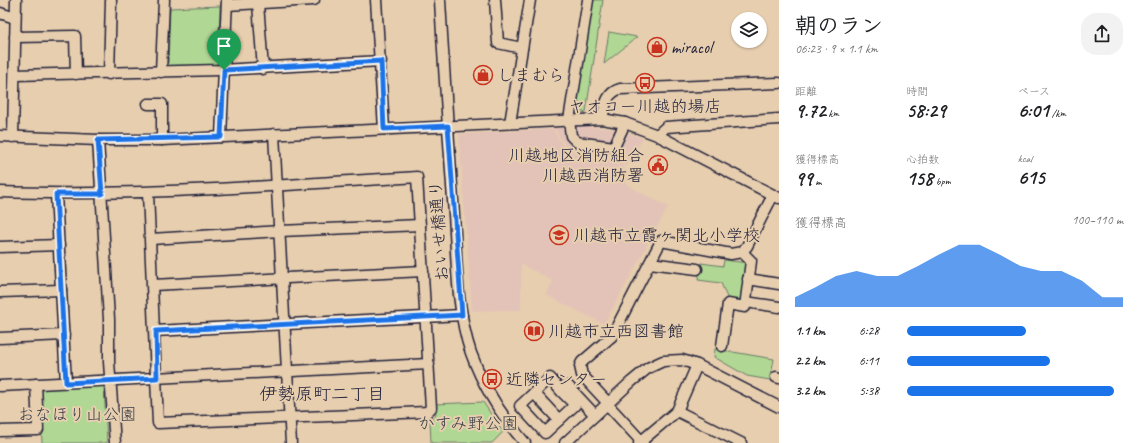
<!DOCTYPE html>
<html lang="ja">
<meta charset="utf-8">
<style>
:root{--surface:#fff;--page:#f2f2f2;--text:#202124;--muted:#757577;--accent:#1a73e8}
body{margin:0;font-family:Caveat,"Klee One",sans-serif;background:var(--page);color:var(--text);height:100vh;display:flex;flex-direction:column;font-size:15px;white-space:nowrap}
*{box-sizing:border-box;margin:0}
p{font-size:13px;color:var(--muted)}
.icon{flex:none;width:22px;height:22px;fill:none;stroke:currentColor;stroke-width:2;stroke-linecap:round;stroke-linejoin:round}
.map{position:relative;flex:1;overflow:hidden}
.side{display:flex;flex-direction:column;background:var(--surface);width:360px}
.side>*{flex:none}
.buttons{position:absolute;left:731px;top:12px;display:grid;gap:8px}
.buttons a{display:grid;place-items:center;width:36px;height:36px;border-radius:50%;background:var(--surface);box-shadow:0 1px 3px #0004;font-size:20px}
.pin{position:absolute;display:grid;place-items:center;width:34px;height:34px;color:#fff;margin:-41px -17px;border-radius:50% 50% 50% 0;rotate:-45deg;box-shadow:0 0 4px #0007}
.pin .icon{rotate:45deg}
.round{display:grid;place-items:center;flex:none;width:42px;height:42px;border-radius:16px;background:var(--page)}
.head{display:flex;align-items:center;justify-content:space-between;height:68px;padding:0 16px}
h1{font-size:22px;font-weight:600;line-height:30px}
.figures{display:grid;grid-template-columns:repeat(3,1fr);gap:6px;height:68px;padding:4px 16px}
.figures div{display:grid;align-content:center}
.figures b{font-size:20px;font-weight:600}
.figures small{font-size:11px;font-weight:400}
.figures p{font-size:11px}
.chart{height:112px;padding:8px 16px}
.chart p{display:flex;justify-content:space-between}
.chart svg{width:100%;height:72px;margin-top:4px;fill:var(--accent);opacity:.7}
ul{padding:0 16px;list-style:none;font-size:13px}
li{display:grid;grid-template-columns:64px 48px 1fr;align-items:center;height:30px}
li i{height:10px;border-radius:5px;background:var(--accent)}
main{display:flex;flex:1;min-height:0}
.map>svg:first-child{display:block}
.built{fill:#e3c3b7}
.green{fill:#b0d793;stroke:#697c67}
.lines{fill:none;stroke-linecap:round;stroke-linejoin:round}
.minor-casing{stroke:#22223b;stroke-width:13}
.minor{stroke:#e7ceaf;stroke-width:10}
.route-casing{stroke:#fff;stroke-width:8}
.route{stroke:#1a73e8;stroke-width:5}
.labels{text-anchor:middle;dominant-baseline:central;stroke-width:4;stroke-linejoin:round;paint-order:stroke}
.poi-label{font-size:17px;fill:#22223b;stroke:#e7ceaf;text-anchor:start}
.street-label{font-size:17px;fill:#22223b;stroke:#e7ceaf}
.park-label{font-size:17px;fill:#373d48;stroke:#e7ceaf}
.neighbourhood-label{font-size:18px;fill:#22223b;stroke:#e7ceaf}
</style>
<main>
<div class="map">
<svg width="779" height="443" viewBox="0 0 779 443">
<rect width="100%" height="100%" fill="#e7ceaf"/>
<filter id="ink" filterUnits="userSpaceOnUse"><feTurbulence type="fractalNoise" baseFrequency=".025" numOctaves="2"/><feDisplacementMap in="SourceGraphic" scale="8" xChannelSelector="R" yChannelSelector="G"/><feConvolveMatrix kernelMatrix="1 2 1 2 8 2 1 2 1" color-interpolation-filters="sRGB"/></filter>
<g filter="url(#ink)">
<g class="built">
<path d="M 585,126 L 617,129 L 643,138 L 627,166 L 605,156 L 566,148 L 554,128 Z"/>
<path d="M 553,129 L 565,149 L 606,158 L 624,166 L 627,185 L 668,207 L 604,324 L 546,295 L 553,281 L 521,264 L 521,310 L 472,311 L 459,134 Z"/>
</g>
<g class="green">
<path d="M 591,0 L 603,0 L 586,112 L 577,112 L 574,110 Z"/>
<path d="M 220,6 L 218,65 L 168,66 L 170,8 Z"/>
<path d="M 609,32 L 637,37 L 604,64 Z"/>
<path d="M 724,260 L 748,263 L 745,288 L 742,288 L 740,302 L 728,300 L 721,283 L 698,280 L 701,263 L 723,266 Z"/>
<path d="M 715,349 L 774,359 L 770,380 L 747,376 L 714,357 Z"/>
<path d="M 102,385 L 104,387 L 107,443 L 42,443 L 40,390 L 42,389 Z"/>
<path d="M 483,402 L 503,432 L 492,443 L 431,443 L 430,420 L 436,415 L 435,404 Z"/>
</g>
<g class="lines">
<defs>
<g id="minor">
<path d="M 376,0 L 384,129"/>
<path d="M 440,0 C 444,72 449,143 454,215 C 457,260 456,309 471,353 C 483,386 502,417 525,443"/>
<path d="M 495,0 L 498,43 L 522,48"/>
<path d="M 588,0 L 569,120 L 571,136 L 577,142 L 614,147 L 625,123"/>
<path d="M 258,4 L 263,69"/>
<path d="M 227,5 L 314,0"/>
<path d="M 0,13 L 15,18"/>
<path d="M 15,37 L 75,36 L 76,74"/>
<path d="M 161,72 L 164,0"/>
<path d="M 109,74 L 111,0"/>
<path d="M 15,75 L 220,70 L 381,61"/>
<path d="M 148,104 L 162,104 L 162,140"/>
<path d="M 602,119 C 605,106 606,93 620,89 L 779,83"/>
<path d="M 510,123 L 530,0"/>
<path d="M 274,134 L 291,443"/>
<path d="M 657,135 L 666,127 L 779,119"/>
<path d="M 0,136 L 98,140 L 162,140 L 602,119 L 625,123 L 657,135 L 779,198"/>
<path d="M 13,137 L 16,0"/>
<path d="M 221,137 L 227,0"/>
<path d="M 98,140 L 109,319 L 109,362 L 115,443"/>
<path d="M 0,192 C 139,197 278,185 417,177 L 431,408 L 427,412 L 158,423 L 148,193"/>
<path d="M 56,194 L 66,383"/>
<path d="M 151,239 L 280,231 L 420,225"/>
<path d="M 0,247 L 59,245"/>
<path d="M 650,263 L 697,269"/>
<path d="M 748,279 L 779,284"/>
<path d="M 153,285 L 423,271"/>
<path d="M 0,292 L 61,290"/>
<path d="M 746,302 L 779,307"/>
<path d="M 155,331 L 462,315"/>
<path d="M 0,338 L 64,335"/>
<path d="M 722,346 L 728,304 L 745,307 L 751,261 L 742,252"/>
<path d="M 776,377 L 779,378"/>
<path d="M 0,386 L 429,364"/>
<path d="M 562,392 L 550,378 L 520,406 L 545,433 L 575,405 L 562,392 L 568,386 L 595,415"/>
<path d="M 534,393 L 559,420"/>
<path d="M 608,403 L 582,375 L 580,366 L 582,362 L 612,336 L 661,241 L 731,254 L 742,252 L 747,246 L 773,195"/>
<path d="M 607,404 L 643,443"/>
<path d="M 677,411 L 741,443"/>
<path d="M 0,431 L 38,430 L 36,384"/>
<path d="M 565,443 L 631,382 L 648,368 L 663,361 L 682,360 L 697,365 L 779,407"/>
<path d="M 639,443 L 677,411 L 697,365"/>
</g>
</defs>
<use href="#minor" class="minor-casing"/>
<use href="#minor" class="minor"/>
</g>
</g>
<g class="lines" filter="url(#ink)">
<defs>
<path id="route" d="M 381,61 L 384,129 L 448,126 L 462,315 L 156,331 L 157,378 L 66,383 L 56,194 L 102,194 L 98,140 L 221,137 L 224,70 Z"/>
</defs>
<use href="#route" class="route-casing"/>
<use href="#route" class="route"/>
</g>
<defs>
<symbol id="shop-ring" viewBox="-11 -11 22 22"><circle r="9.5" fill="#e7ceaf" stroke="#c8321e" stroke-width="1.5"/><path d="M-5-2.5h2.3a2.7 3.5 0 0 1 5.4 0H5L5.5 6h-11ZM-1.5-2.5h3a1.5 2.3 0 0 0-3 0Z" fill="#c8321e"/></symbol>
<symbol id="bus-ring" viewBox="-11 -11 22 22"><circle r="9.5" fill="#e7ceaf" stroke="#c8321e" stroke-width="1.5"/><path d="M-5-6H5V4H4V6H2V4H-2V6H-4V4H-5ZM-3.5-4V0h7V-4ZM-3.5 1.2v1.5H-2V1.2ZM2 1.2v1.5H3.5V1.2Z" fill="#c8321e"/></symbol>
<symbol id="civic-ring" viewBox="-11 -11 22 22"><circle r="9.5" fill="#e7ceaf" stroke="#c8321e" stroke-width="1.5"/><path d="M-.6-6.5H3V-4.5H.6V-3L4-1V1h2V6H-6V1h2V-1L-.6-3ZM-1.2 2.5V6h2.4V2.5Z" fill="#c8321e"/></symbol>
<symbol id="school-ring" viewBox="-11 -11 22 22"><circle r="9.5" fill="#e7ceaf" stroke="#c8321e" stroke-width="1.5"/><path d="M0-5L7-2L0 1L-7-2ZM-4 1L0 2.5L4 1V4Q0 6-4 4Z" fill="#c8321e"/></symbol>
<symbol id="library-ring" viewBox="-11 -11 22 22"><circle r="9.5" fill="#e7ceaf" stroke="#c8321e" stroke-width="1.5"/><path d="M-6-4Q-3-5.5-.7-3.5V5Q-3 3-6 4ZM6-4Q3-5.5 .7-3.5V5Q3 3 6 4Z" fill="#c8321e"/></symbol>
</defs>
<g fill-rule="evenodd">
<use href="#shop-ring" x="646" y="36" width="22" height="22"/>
<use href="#shop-ring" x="472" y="64" width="22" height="22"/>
<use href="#bus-ring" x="634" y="72" width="22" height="22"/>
<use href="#civic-ring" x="647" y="154" width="22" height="22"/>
<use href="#school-ring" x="548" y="224" width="22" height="22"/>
<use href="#library-ring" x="523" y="320" width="22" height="22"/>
<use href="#bus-ring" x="481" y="368" width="22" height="22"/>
</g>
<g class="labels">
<g class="poi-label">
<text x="671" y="47">miracol</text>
<text x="497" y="75">しまむら</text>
<text x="645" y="106" text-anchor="middle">ヤオコー川越的場店</text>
<text x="644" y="155" text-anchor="end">川越地区消防組合<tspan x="644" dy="20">川越西消防署</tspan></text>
<text x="573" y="235">川越市立霞ヶ関北小学校</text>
<text x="548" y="331">川越市立西図書館</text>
<text x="506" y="379">近隣センター</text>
</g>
<g class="street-label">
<text transform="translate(439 231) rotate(-94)">おいせ橋通り</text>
</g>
<g class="park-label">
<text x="77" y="414">おなほり山公園</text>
<text x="468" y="423">かすみ野公園</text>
</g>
<g class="neighbourhood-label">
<text x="322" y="394">伊勢原町二丁目</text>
</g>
</g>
</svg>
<div class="buttons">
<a><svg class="icon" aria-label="layers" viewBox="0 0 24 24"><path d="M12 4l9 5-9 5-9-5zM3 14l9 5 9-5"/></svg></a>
</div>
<div class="pin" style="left:224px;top:70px;background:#1e9e55"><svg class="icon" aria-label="arrive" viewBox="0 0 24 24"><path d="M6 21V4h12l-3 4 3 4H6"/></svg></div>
</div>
<section class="side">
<div class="head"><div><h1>朝のラン</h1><p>06:23 · 9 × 1.1 km</p></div><a class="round"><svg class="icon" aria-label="share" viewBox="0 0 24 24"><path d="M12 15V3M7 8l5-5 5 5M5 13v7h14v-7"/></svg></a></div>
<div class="figures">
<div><p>距離</p><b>9.72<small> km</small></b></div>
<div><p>時間</p><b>58:29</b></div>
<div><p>ペース</p><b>6:01<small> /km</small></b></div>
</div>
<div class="figures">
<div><p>獲得標高</p><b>99<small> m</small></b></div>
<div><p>心拍数</p><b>158<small> bpm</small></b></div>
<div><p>kcal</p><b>615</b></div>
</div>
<div class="chart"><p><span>獲得標高</span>100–110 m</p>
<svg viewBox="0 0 160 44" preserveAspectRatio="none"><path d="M0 44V38L10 32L20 25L30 22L40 25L50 25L60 19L70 12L80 6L90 6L100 12L110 19L120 22L130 22L140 28L150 38L160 38V44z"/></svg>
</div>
<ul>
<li><b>1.1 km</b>6:28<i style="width:55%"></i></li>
<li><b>2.2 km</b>6:11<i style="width:66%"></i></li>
<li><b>3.2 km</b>5:38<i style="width:96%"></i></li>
</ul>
</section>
</main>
